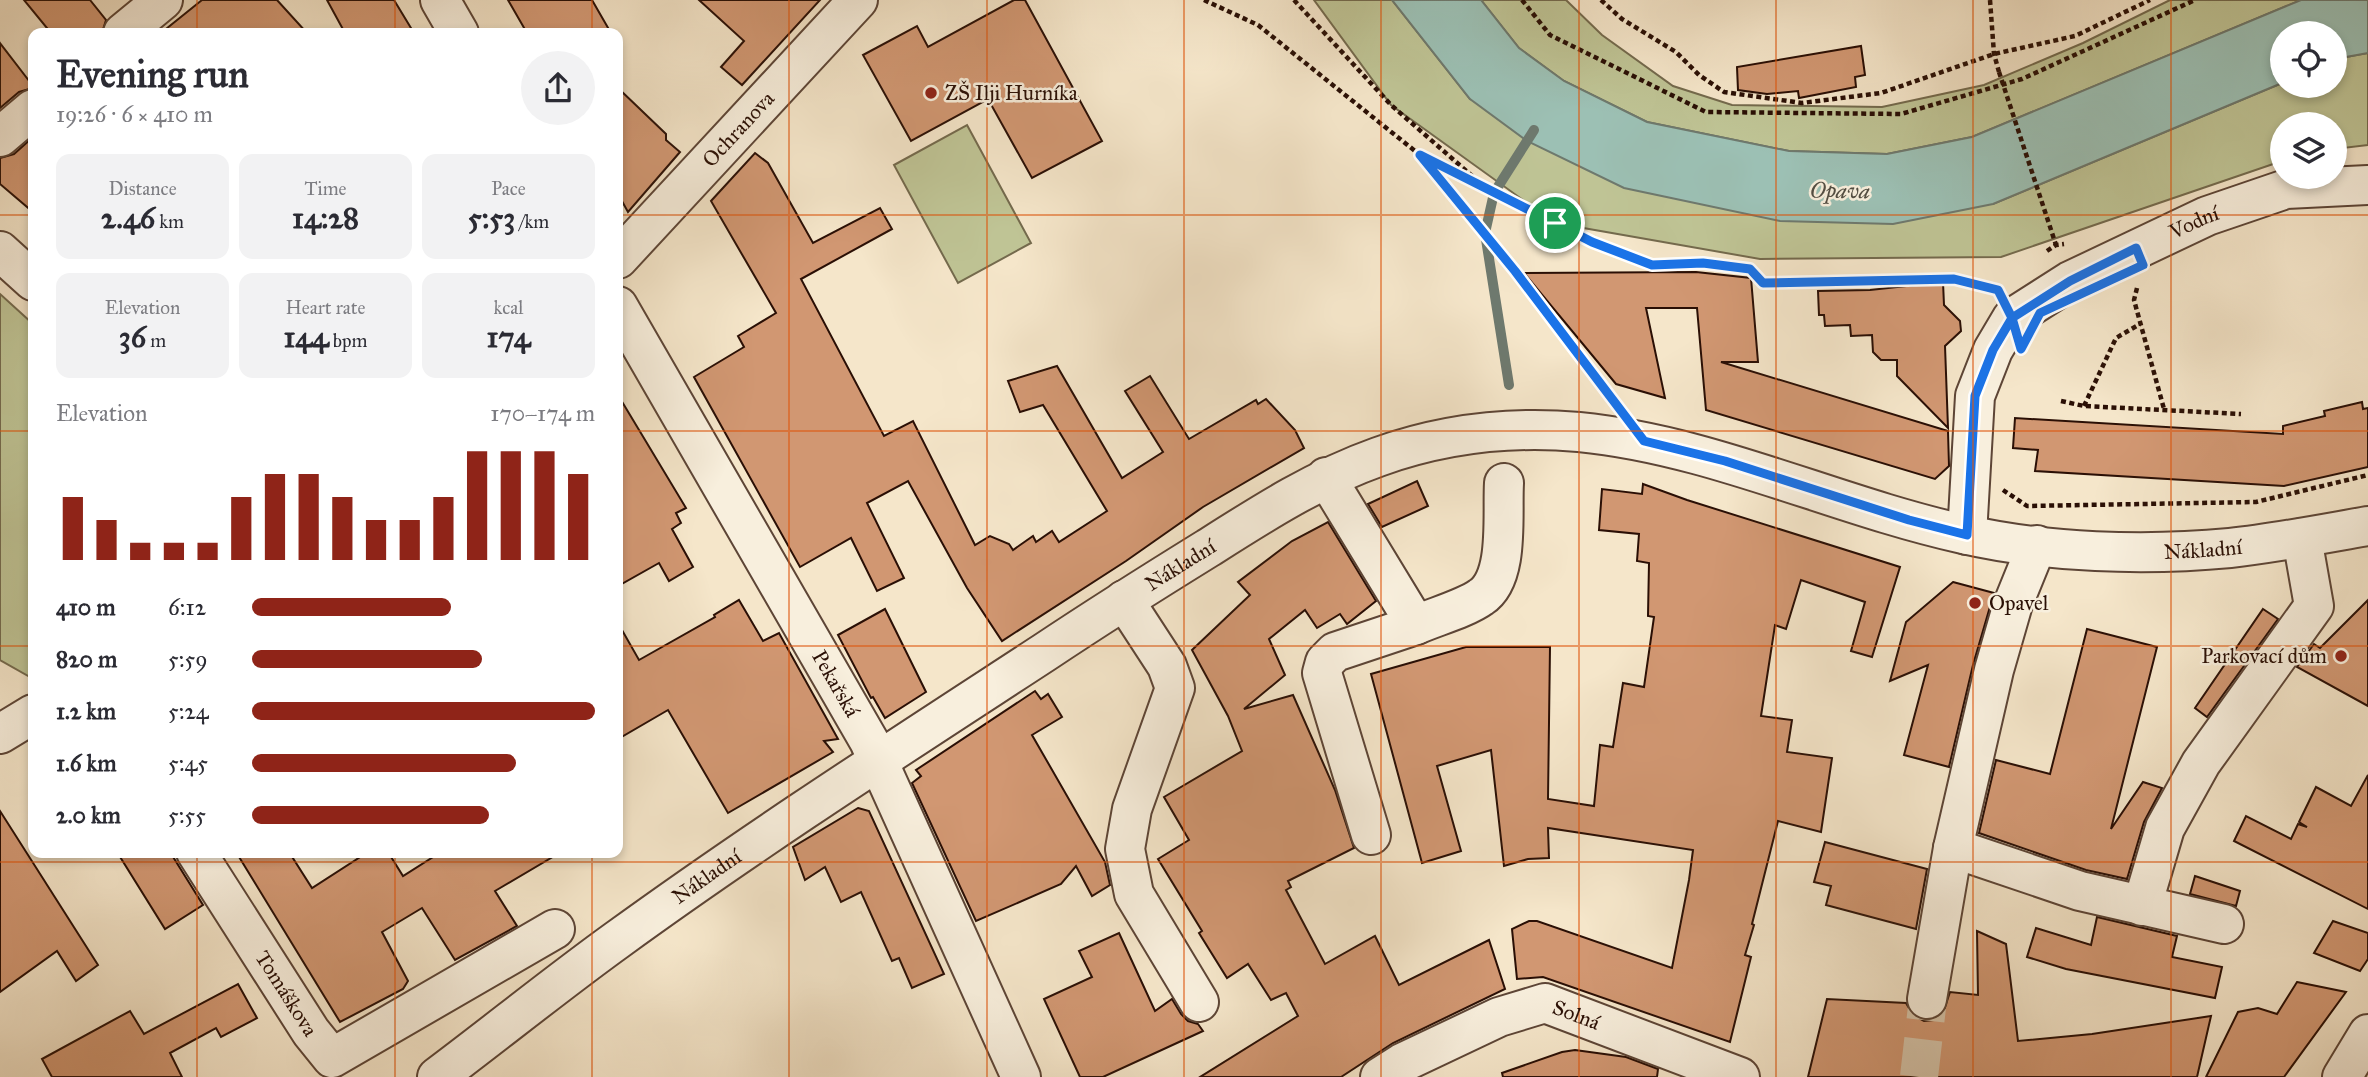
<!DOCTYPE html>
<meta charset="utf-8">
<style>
:root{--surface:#fff;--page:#f2f2f3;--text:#2b2b33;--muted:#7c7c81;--accent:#8f2418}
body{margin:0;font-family:"IM FELL Great Primer",serif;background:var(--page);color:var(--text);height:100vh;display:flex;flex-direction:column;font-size:26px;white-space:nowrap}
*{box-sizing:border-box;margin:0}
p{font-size:23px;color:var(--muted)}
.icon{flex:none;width:38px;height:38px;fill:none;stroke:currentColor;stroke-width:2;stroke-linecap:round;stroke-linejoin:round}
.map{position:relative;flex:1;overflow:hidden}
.sheet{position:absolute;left:28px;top:28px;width:595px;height:830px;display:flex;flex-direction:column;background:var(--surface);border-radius:14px;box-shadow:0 4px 10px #0003}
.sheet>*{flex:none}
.tools{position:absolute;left:2270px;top:21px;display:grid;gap:14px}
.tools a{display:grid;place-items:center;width:77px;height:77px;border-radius:50%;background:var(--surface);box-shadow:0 4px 10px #0003;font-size:35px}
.pin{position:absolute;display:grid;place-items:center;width:60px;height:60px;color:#fff;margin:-30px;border:4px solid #fff;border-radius:50%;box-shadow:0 2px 7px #0007}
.round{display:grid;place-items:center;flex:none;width:74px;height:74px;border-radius:37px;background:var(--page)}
.summary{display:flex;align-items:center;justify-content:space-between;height:119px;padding:0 28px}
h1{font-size:38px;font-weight:700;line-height:52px}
.metrics{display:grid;grid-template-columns:repeat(3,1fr);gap:10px;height:119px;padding:7px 28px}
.metrics div{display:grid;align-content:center;border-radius:14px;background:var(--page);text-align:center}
.metrics b{font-size:30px;font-weight:700}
.metrics small{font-size:19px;font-weight:400}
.metrics p{font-size:19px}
.chart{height:196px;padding:14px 28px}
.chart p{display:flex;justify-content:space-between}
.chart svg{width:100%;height:126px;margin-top:7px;stroke:var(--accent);stroke-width:6}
ul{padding:0 28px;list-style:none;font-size:23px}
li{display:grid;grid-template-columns:112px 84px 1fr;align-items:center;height:52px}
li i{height:18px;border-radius:9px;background:var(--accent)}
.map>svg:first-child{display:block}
.green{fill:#bfc495;stroke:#746a4d;stroke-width:2}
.water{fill:#9cc0b4;stroke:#6e796e;stroke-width:2}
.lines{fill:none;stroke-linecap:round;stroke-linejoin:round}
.stream{stroke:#6e796e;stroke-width:10}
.building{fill:#d19772;stroke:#2a0f05;stroke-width:2}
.minor-tunnel{stroke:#d7c6ac;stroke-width:38;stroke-dasharray:38 19;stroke-linecap:butt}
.minor-casing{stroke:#5d4536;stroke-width:42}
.path{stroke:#2a0f05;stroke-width:4.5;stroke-dasharray:5 3.5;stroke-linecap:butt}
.minor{stroke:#f8efdd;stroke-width:38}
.path-bridge{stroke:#2a0f05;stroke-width:4.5;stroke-dasharray:5 3.5;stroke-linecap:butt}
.route-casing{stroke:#fff;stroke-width:14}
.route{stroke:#1a73e8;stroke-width:9}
.grid{fill:none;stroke:#de550c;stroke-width:2;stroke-opacity:0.55}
.poi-dot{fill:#8f2418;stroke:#f8efdd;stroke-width:2.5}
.labels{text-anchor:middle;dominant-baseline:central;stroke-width:5;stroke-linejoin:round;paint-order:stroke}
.poi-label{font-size:21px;fill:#2a0f05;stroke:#f8efdd;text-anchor:start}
.street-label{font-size:21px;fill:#2a0f05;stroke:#f8efdd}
.water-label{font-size:23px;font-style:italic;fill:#524d42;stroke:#f8efdd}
</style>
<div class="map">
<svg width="2368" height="1077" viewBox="0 0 2368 1077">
<rect width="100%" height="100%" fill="#f5e6ca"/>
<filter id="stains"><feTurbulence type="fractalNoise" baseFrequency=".00286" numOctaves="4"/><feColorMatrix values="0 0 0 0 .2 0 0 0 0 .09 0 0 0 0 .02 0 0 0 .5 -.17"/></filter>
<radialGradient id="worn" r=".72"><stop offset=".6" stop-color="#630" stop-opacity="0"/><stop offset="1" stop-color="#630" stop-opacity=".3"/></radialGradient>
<g class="green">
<path d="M 1314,0 L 1392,0 L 1470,99 L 1993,204 L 2282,83 L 2282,86 L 2334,86 L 2335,62 L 2346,57 L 2368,53 L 2368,145 L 2335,149 L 2334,124 L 2282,124 L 2282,161 L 2001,257 L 1760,259 L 1555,223 L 1391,105 Z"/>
<path d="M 1481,0 L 1566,0 L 1602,35 L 1673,86 L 1732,105 L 1882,107 L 1984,85 L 2083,43 L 2170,0 L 2301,0 L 1972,137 L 1887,154 L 1789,151 L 1647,122 L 1564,81 L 1519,48 Z"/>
<path d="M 967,125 L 1031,243 L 958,283 L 894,165 Z"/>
<path d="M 0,294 L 33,324 L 33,677 L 30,677 L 0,660 Z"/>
</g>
<path class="water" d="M 1392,0 L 1481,0 L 1519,48 L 1564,81 L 1647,122 L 1789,151 L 1887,154 L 1972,137 L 2301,0 L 2368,0 L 2368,53 L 2346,57 L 2335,62 L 2334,33 L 2282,33 L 2282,83 L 1993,204 L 1893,224 L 1780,221 L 1624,188 L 1527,141 L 1470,99 Z"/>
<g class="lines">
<path class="stream" d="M 1509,385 L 1485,233 L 1494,193 L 1534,130"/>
</g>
<g class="building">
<path d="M 24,0 L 90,0 L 106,20 L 102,33 L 51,33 Z"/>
<path d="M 202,0 L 277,0 L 307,33 L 161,33 Z"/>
<path d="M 327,0 L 394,0 L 414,33 L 345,33 Z"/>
<path d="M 508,0 L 592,0 L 611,33 L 527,33 Z"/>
<path d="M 699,0 L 820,0 L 742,85 L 721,67 L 744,41 Z"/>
<path d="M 1014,0 L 1025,0 L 1102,141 L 1032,178 L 988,99 L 911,141 L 863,55 L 917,26 L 928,47 Z"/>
<path d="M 0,43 L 33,86 L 33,88 L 19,92 L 0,108 Z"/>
<path d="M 1861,46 L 1865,75 L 1855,77 L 1856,87 L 1799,98 L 1798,91 L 1767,94 L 1738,90 L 1737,67 Z"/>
<path d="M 618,88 L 666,134 L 666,140 L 680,152 L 628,212 L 618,194 Z"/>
<path d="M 33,137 L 33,212 L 0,184 L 0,158 L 14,154 Z"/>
<path d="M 755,153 L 768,163 L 813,243 L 880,208 L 892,229 L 801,279 L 884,436 L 913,421 L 975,545 L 990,536 L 1009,544 L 1013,550 L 1033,536 L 1036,542 L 1052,531 L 1059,542 L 1107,511 L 1043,405 L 1020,412 L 1008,381 L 1057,366 L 1122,478 L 1163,452 L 1125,391 L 1150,376 L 1189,439 L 1256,400 L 1258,404 L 1266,399 L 1295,430 L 1304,448 L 1203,507 L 1126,561 L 1002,641 L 967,588 L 908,481 L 867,503 L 904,578 L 877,591 L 851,538 L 800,567 L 694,377 L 744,347 L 738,336 L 776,313 L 711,201 Z"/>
<path d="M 1696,272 L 1751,278 L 1758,362 L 1721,362 L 1948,431 L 1949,466 L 1935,479 L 1706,410 L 1697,308 L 1646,308 L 1665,398 L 1616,384 L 1524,273 Z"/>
<path d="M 1943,282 L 1944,305 L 1960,321 L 1961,331 L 1945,346 L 1948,428 L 1897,376 L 1897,360 L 1881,360 L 1873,352 L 1872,335 L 1851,336 L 1850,325 L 1825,326 L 1824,315 L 1819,315 L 1818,291 L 1870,290 Z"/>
<path d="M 618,395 L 686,508 L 676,513 L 681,523 L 672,529 L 693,567 L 669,581 L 659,563 L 618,586 Z"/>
<path d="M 2362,402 L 2363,409 L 2368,408 L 2368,467 L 2284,486 L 2035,471 L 2038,450 L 2013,448 L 2015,418 L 2283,434 L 2283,426 L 2325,416 L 2324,411 Z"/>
<path d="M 1417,481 L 1428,506 L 1382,527 L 1368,504 Z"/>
<path d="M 1643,484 L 1687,500 L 1900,567 L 1872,657 L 1851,651 L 1865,602 L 1801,580 L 1786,629 L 1775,625 L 1761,716 L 1792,720 L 1787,752 L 1832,758 L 1821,832 L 1778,821 L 1752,924 L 1754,925 L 1745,955 L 1751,957 L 1730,1042 L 1543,977 L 1517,979 L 1512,929 L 1529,921 L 1537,921 L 1672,968 L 1689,880 L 1693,850 L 1548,828 L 1549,858 L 1528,859 L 1504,866 L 1491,750 L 1437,766 L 1461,851 L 1422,863 L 1371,674 L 1466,647 L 1550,647 L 1548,799 L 1594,806 L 1600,745 L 1613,747 L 1623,683 L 1644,687 L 1654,617 L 1648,616 L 1649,563 L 1637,561 L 1639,534 L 1599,530 L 1602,489 L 1642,494 Z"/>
<path d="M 1328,522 L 1376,601 L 1347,624 L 1340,614 L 1317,628 L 1305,610 L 1269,639 L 1285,675 L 1244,709 L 1293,695 L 1335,790 L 1354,848 L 1288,881 L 1291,887 L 1286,890 L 1325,964 L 1375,936 L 1399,985 L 1489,940 L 1505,989 L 1393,1043 L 1341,1077 L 1200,1077 L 1298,1016 L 1286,993 L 1271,1000 L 1248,964 L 1227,978 L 1199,933 L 1202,931 L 1158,859 L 1189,840 L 1164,797 L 1242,751 L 1228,716 L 1192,650 L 1250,595 L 1238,582 L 1292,541 Z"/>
<path d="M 1953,582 L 1994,593 L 1973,665 L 1949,767 L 1904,755 L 1928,665 L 1890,681 L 1906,622 Z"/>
<path d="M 739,600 L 763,641 L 779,633 L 838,739 L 824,741 L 833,752 L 728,813 L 668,710 L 618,739 L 618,623 L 639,660 L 715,617 L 714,615 Z"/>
<path d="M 2368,600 L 2368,706 L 2297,667 L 2314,644 L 2320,648 Z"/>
<path d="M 885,609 L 926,692 L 885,718 L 873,697 L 871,698 L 838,635 Z"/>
<path d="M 2263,609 L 2278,619 L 2207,717 L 2195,708 Z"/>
<path d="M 2087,629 L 2157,647 L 2111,829 L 2143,782 L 2162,788 L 2144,822 L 2127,879 L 2086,870 L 1979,833 L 1996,760 L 2050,774 Z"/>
<path d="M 1035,691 L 1041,699 L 1048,694 L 1062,717 L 1032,735 L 1105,862 L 1110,885 L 1092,896 L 1076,866 L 1061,884 L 976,921 L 912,783 L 921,776 L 916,770 Z"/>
<path d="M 2368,775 L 2368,909 L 2234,841 L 2246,816 L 2291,839 L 2298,824 L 2307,827 L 2299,822 L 2316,787 L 2351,806 Z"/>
<path d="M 858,808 L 869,811 L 944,974 L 912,988 L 899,958 L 892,961 L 861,892 L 841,902 L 825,867 L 805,880 L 793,847 Z"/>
<path d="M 0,811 L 98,965 L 76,981 L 57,951 L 0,992 Z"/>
<path d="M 1825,842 L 1927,869 L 1916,929 L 1826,905 L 1831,886 L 1814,882 Z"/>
<path d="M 117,852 L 170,852 L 203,905 L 165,929 Z"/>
<path d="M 236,852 L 289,852 L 312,888 L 368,852 L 388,852 L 403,876 L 441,852 L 561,852 L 495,891 L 517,926 L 455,960 L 422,908 L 382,932 L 408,981 L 403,989 L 340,1022 Z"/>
<path d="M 2195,876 L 2240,891 L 2236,906 L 2190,894 Z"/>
<path d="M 2097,917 L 2177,936 L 2172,957 L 2222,967 L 2215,998 L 2066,969 L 2027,957 L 2036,928 L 2091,945 Z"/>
<path d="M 2333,921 L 2368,933 L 2368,959 L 2360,971 L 2314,953 Z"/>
<path d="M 1977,931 L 2006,944 L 2018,1041 L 2092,1034 L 2211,1016 L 2197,1077 L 1808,1077 L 1827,999 L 1906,1003 L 1913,1015 L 1924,1021 L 1934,1020 L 1943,1013 L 1950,992 L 1978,995 Z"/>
<path d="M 1119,933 L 1155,1011 L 1172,999 L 1181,1014 L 1188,1021 L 1198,1024 L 1203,1031 L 1103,1077 L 1080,1077 L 1044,999 L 1092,977 L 1079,951 Z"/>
<path d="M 2297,982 L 2346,992 L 2284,1077 L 2206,1077 L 2238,1012 L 2258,1008 L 2277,1014 Z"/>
<path d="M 238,984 L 257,1018 L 221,1037 L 216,1028 L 170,1053 L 182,1077 L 52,1077 L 42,1059 L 130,1011 L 144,1034 Z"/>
<path d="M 1575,1050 L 1626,1057 L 1658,1069 L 1657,1077 L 1503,1077 L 1502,1073 L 1562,1052 Z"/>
</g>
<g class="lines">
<path class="minor-tunnel" d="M 1919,1077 L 1927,1007"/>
<defs>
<g id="minor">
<path d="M 440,0 L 459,33"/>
<path d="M 123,33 L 163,0"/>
<path d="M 0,137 L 33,109"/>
<path d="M 0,251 L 33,281"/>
<path id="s1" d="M 618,259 L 858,0"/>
<path id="s2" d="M 618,306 L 869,741 L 1021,1077"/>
<path d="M 1326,477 L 1416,625 L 1335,652 L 1325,662 L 1322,673 L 1371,835"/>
<path id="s3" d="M 1967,535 L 1975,396 L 1993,350 L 2012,318 L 2070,281 L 2207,216 L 2286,189 L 2368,185"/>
<path d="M 1124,600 L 1167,666 L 1175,688 L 1132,809 L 1125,849 L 1134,894 L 1199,1002"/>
<path d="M 1416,625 C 1434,617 1466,608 1481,597 C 1510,578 1502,515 1504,483"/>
<path d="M 0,734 L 33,714"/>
<path d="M 1953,848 L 2080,891 L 2224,924"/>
<path id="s4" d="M 196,852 L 311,1032 L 332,1058 L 555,929"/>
<path d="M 2142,906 L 2165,828 L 2201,763 L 2314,606 L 2302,538"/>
<path d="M 1927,999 L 1953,848 L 1994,670 L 2013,604 L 2037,545"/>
<path id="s5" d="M 437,1077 C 497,1032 556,984 617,940 C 756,839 901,746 1045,652 C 1099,616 1153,582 1208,548 C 1263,513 1316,479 1378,457 C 1442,434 1511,426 1579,432 C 1712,445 1833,505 1963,534 C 2046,553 2145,556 2230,548 C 2276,543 2322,534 2368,526"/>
<path id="s6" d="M 1380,1077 L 1402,1063 L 1499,1017 L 1545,1003 L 1740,1077"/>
<path d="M 2342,1077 L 2368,1034"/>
</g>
</defs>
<use href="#minor" class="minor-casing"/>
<g class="path">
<path d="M 1204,0 L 1258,25 L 1420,155 L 1515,271 L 1613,401"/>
<path d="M 1294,0 L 1391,105 L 1479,182"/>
<path d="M 1522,0 L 1550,35 L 1706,112 L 1901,114 L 2022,79 L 2195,0"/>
<path d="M 1601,0 L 1622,19 L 1676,52 L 1699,75 L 1724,92 L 1802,103 L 1881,93 L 1994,54 L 2075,36 L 2150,0"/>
<path d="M 1990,0 L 1994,54 L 1999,72"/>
<path d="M 1420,155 L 1593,242 L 1652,265 L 1703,263 L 1750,269 L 1763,283 L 1954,279 L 1994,289"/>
<path d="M 2047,251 L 2056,245 L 2064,244"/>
<path d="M 2137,288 L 2134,300 L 2164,409"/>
<path d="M 2061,401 L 2084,406 L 2241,414"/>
<path d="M 2084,406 L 2116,338 L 2140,324"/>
<path d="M 2003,490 L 2027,506 L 2256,502 L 2368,475"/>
</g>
<use href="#minor" class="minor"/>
<path class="path-bridge" d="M 1999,72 L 2056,245"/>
</g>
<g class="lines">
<defs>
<path id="route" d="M 1555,223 L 1420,155 L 1515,271 L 1644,441 L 1725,461 L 1909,520 L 1967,535 L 1975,396 L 1993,350 L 2012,318 L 2070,281 L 2136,248 L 2143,265 L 2040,313 L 2021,349 L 2012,318 L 1998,290 L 1954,279 L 1763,283 L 1750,269 L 1703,263 L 1652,265 L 1592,242 L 1555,223"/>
</defs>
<use href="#route" class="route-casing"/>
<use href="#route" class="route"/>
</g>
<path class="grid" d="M 197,0 L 197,33M 395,0 L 395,33M 592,0 L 592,33M 789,0 L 789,1077M 987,0 L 987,1077M 1184,0 L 1184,1077M 1381,0 L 1381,1077M 1579,0 L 1579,1077M 1776,0 L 1776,1077M 1973,0 L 1973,1077M 2171,0 L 2171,1077M 0,215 L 33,215M 618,215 L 2368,215M 0,431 L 33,431M 618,431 L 2368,431M 0,646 L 33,646M 618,646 L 2368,646M 197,852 L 197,1077M 395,852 L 395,1077M 592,852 L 592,1077M 0,862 L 2368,862"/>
<g class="poi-dot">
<circle cx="931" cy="93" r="7"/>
<circle cx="1975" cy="603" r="7"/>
<circle cx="2341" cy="656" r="7"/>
</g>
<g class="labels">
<g class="poi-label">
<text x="945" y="93">ZŠ Ilji Hurníka</text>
<text x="1989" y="603">Opavel</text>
<text x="2327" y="656" text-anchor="end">Parkovací dům</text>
</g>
<g class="street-label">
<text stroke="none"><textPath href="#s1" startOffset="177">Ochranova</textPath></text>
<text stroke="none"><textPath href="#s3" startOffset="432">Vodní</textPath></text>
<text stroke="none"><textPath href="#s5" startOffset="1972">Nákladní</textPath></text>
<text stroke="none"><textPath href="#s5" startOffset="903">Nákladní</textPath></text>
<text stroke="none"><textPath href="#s2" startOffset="436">Pekařská</textPath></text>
<text stroke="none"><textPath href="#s5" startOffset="336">Nákladní</textPath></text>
<text stroke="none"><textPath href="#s4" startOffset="168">Tomáškova</textPath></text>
<text stroke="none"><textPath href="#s6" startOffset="215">Solná</textPath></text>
</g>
<g class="water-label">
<text transform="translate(1840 190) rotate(1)">Opava</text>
</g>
</g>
<rect width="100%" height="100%" filter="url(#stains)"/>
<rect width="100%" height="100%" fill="url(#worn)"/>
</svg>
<div class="tools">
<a><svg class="icon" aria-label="locate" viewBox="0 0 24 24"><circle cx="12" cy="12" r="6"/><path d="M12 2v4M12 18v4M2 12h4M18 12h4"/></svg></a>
<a><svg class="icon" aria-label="layers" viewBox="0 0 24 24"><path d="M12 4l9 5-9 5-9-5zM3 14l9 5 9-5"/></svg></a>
</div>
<div class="pin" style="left:1555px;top:223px;background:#1e9e55"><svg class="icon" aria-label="arrive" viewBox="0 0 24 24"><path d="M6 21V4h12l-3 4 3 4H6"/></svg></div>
<section class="sheet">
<div class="summary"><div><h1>Evening run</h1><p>19:26 · 6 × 410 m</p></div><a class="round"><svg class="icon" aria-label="share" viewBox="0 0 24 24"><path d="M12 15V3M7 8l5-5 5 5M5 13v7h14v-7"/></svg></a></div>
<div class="metrics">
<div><p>Distance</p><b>2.46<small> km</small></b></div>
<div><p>Time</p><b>14:28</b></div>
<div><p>Pace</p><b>5:53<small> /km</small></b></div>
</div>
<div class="metrics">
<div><p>Elevation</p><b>36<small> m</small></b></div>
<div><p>Heart rate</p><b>144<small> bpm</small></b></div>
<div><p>kcal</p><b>174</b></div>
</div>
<div class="chart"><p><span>Elevation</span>170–174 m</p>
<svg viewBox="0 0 160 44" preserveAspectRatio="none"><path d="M5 44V22M15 44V30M25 44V38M35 44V38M45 44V38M55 44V22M65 44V14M75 44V14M85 44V22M95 44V30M105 44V30M115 44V22M125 44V6M135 44V6M145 44V6M155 44V14"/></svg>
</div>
<ul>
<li><b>410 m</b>6:12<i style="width:58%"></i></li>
<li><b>820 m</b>5:59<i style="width:67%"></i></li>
<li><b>1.2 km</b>5:24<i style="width:100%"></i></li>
<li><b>1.6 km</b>5:45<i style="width:77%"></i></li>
<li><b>2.0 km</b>5:55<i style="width:69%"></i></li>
</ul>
</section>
</div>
